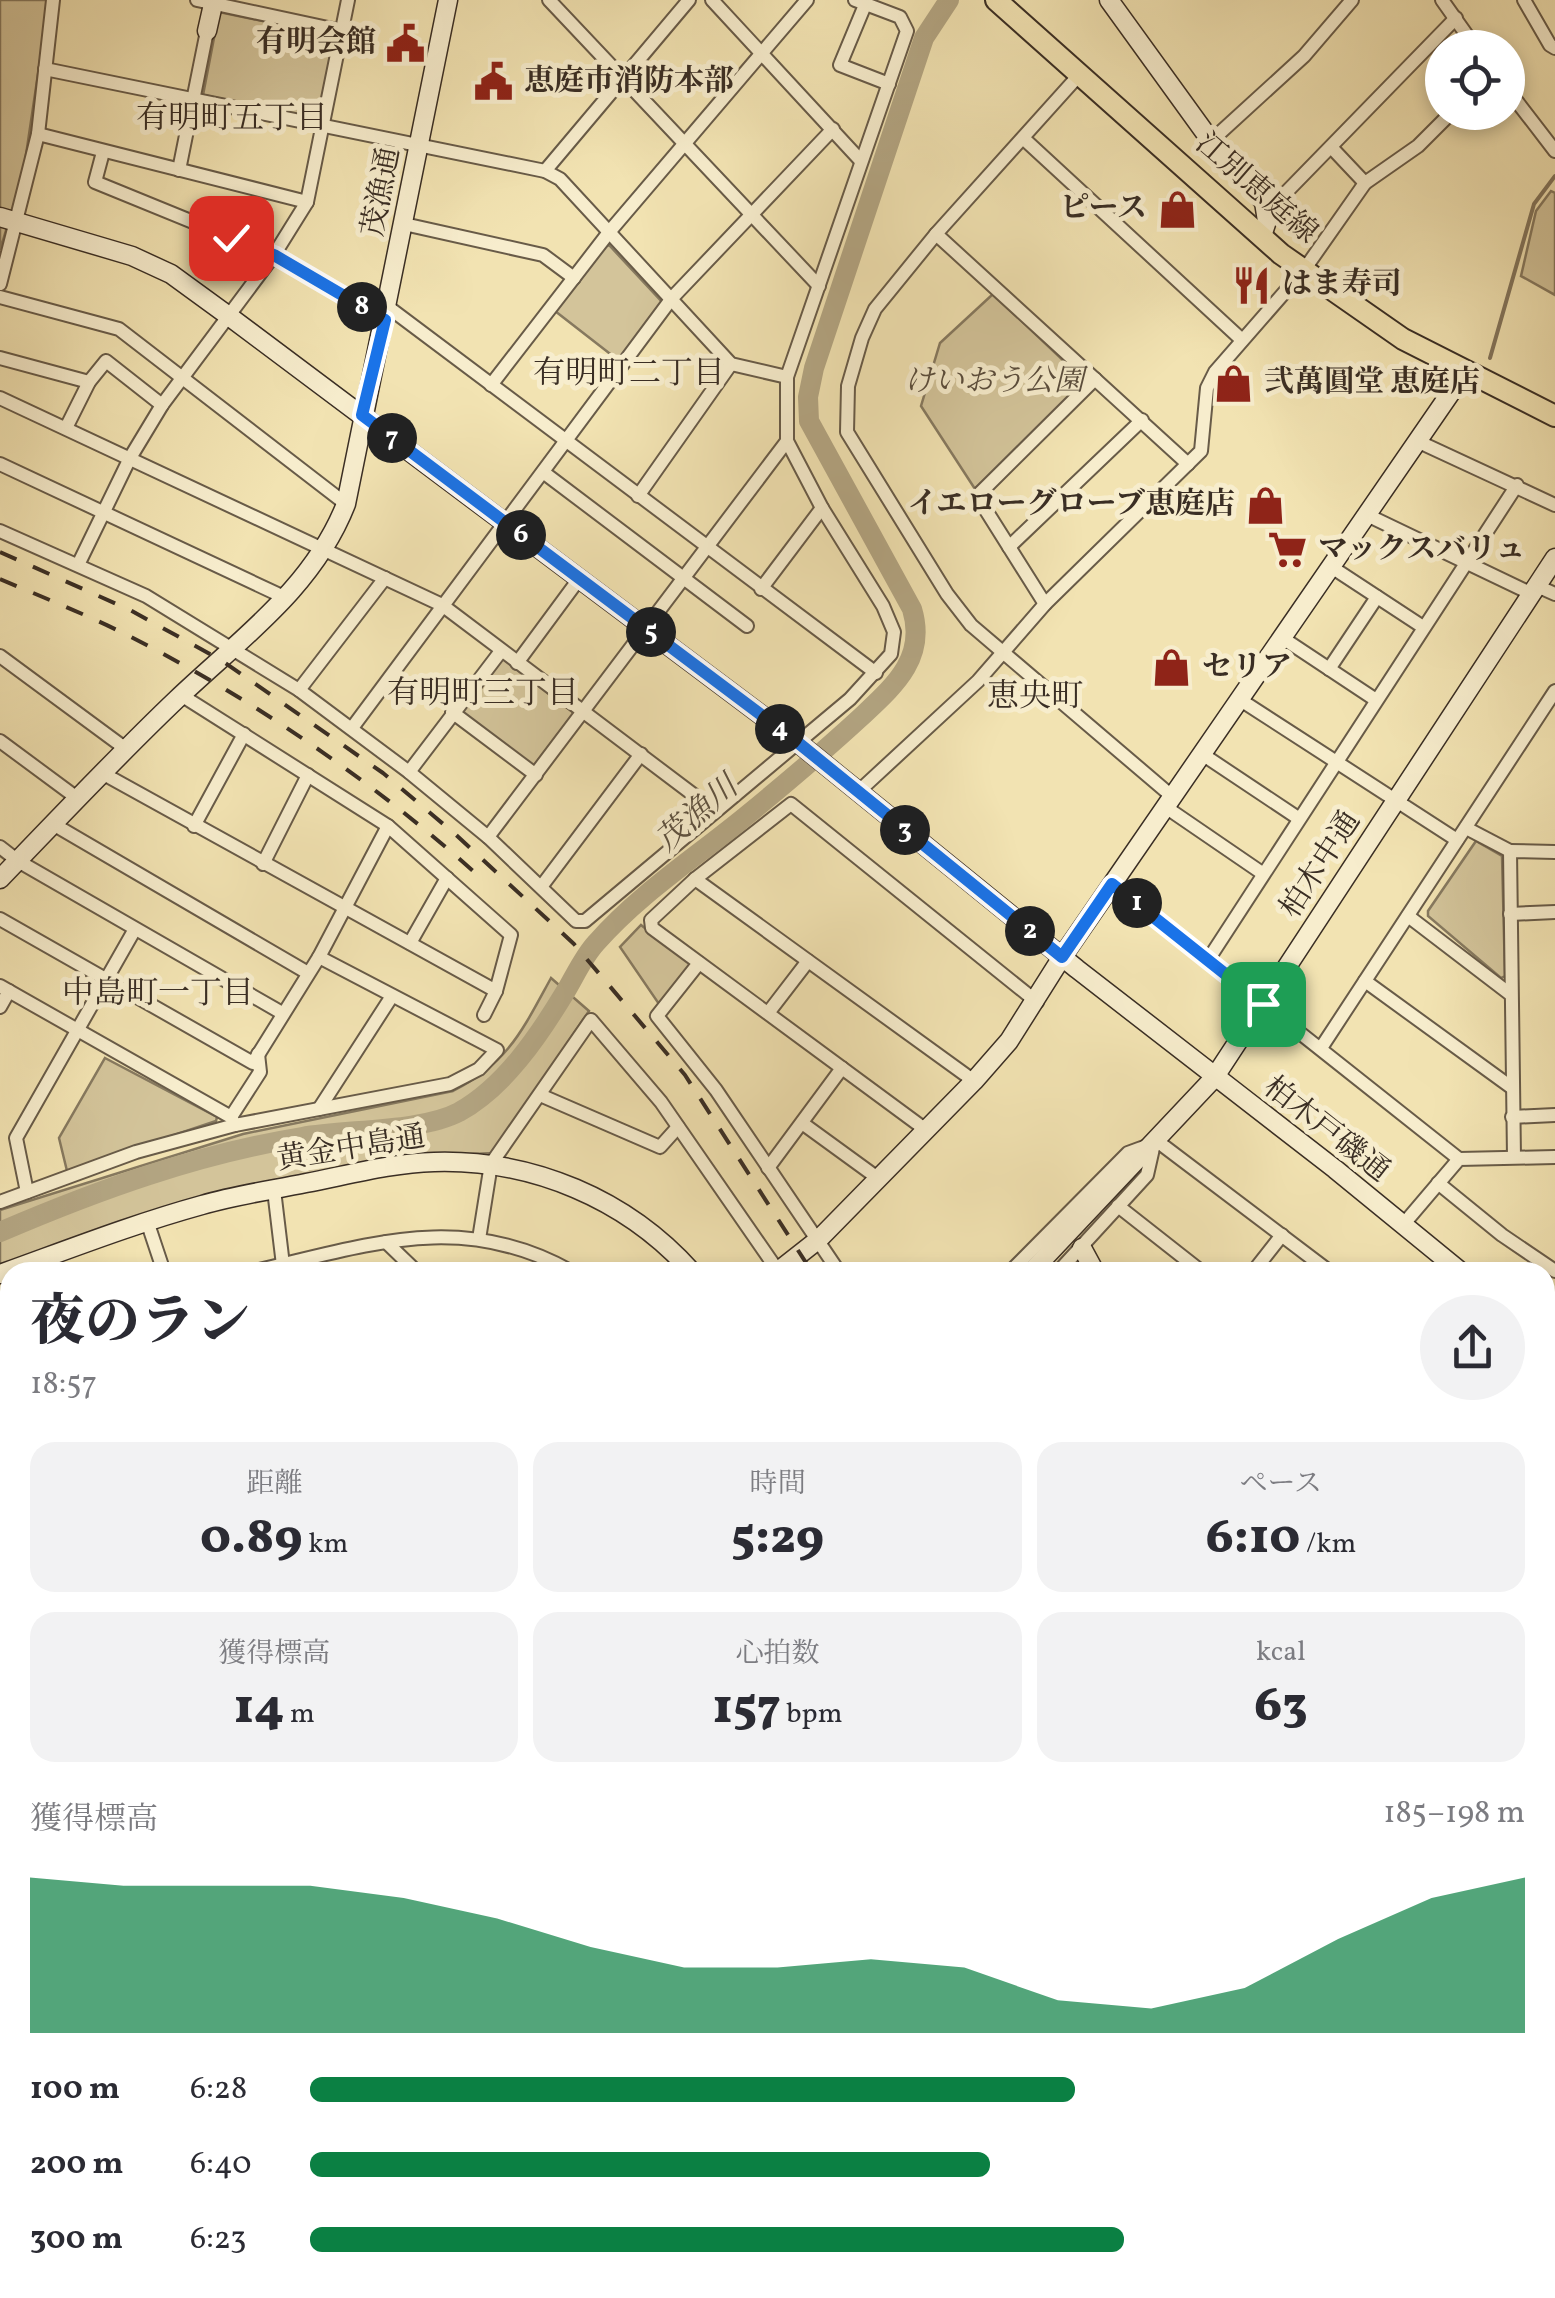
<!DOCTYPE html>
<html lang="ja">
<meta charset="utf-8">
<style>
:root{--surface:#fff;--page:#f2f2f3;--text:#2b2b33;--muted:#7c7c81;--accent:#0b8043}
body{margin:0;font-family:Vollkorn,"Noto Serif JP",serif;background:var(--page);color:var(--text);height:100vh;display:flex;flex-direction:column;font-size:38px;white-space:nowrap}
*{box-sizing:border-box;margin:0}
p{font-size:32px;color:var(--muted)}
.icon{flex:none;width:55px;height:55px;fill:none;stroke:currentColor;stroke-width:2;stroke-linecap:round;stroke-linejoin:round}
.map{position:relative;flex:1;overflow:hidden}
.details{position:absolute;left:0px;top:1262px;width:1555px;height:1038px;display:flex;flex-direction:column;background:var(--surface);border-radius:30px 30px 0 0;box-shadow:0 5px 15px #0003}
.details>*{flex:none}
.controls{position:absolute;left:1425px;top:30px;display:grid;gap:20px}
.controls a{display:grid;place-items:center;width:100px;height:100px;border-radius:50%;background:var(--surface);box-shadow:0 5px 15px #0003;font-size:50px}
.pin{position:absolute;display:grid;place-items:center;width:85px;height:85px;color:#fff;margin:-42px;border-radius:20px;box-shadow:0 5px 15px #0006}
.km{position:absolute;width:50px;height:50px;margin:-25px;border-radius:50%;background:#222;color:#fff;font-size:28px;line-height:50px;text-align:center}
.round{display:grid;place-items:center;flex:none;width:105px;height:105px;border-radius:52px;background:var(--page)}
.summary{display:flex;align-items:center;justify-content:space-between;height:170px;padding:0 30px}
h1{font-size:55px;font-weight:800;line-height:75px}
.stats{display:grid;grid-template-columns:repeat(3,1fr);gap:15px;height:170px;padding:10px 30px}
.stats div{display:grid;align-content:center;border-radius:25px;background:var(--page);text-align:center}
.stats b{font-size:50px;font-weight:800}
.stats small{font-size:28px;font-weight:400}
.stats p{font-size:28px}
.chart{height:280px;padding:20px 30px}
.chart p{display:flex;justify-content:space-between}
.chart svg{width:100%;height:180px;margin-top:10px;fill:var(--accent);opacity:.7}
ul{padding:0 30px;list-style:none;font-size:32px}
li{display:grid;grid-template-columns:160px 120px 1fr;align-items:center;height:75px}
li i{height:25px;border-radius:12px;background:var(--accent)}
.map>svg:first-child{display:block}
.green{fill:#d3c49a;stroke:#86795f;stroke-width:2.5}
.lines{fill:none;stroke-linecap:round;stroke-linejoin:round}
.stream{stroke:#83755c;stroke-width:4}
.river{stroke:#b3a582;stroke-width:20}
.street-casing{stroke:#685b48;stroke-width:16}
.secondary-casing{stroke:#3a2e24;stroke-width:21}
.primary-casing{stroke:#3a2e24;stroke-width:24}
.highway-casing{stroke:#3a2e24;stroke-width:26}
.street{stroke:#f7edcd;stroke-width:12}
.secondary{stroke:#f7edcd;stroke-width:18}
.primary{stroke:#f2e3b2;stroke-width:20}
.highway{stroke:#f2e3b2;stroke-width:22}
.rail{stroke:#3a2e24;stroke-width:4;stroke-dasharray:18 18;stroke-linecap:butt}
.route-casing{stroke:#fff;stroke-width:20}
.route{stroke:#1a73e8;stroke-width:12}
.labels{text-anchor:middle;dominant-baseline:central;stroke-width:10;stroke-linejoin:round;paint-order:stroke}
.poi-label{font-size:30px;font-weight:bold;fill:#3a2e24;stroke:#f7edcd;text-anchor:start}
.street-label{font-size:30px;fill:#3a2e24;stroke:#f7edcd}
.park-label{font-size:30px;font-style:italic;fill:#594c3c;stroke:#f7edcd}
.neighbourhood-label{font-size:32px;fill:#3a2e24;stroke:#f7edcd}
.water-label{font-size:32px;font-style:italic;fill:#5e5240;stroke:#f7edcd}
</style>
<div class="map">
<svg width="1555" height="2298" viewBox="0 0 1555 2298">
<rect width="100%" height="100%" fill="#f2e3b2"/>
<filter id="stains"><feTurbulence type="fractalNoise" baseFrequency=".002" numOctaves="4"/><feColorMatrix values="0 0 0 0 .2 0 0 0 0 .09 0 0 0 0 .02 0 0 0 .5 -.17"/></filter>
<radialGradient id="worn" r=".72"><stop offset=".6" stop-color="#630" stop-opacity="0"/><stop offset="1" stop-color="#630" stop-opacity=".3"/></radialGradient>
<g class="green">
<path d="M 0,0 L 49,0 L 23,175 L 0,250 Z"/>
<path d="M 219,12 L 335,36 L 320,119 L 203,95 Z"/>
<path d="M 1551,191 L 1555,193 L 1555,295 L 1521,276 L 1536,211 Z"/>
<path d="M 609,245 L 663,303 L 618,360 L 555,311 L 602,248 Z"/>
<path d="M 993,294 L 1086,382 L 975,489 L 921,406 L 940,343 Z"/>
<path d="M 502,658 L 574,713 L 533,767 L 460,711 Z"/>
<path d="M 1476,841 L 1502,856 L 1505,976 L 1501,978 L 1428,916 L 1428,911 Z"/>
<path d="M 641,925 L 693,966 L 661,1007 L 620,947 Z"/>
<path d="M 551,978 L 589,1011 L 493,1153 L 431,1156 L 373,1164 L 0,1269 L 0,1210 L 243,1134 L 453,1091 C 508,1063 522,1031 551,978 Z"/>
<path d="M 105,1058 L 217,1117 L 216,1121 L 67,1171 L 59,1138 Z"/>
</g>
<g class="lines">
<path class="stream" d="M 1490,358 L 1534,204 L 1555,176"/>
<path class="river" d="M 0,1232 C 98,1190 197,1154 302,1137 C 347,1129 421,1132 459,1112 C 504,1087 538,1037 564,994 C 574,978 583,957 596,943 C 640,893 695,858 746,816 C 785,784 824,751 861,717 C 894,686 927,658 912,609 L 809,421 L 808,397 L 814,368 L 924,38 L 949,0"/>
<defs>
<g id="street">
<path d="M 197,0 L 342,31"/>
<path d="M 549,0 L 819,286"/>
<path d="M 712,0 L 861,161"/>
<path d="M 1442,0 L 1476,48"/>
<path d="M 1524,0 L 1550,45 L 1555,48"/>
<path d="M 865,5 L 840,65 L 889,84"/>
<path d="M 45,69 L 545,171 L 560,179 L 731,364 L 787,377"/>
<path d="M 1080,74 L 936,234 L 875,309 L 862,338 L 848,386 L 847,432 L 947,594 L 971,625 L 1174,798"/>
<path d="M 1508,90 L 1555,151"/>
<path d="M 38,134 L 307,202"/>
<path d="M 1023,138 L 1242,340"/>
<path d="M 1211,141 L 1304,56 L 1352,0"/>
<path d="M 1331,147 L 1365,183 L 1418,146 L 1452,112"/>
<path d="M 103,152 L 95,182 L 274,255 L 385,320"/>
<path d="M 179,170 L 207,31"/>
<path d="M 545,171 L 689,0"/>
<path d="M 1267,212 L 1456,18"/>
<path d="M 404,224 L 543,255 L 574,278"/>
<path d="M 936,234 L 1188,464"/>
<path d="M 0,284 L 38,134 L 53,0"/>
<path d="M 0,297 L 119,329 L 346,504"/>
<path d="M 388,307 L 876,673"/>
<path d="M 0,358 L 89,382"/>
<path d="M 491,385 L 610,231 L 807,0"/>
<path d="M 0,398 L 442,605 L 715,811"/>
<path d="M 66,428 L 89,382 L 106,361 L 162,405"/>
<path d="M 1417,441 L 1555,505"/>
<path d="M 0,464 L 286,598"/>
<path d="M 543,472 L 747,626"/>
<path d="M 638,496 L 731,364"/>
<path d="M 1367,515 L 1532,594"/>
<path d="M 0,531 L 146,596 L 299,690 L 409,772 L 488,837 L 576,921 L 585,921 L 850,699 L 891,654 L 894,632 L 883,606 L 822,508 L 787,441 L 787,377 L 907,31 L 900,17 L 855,0"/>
<path d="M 1009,547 L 1142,420"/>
<path d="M 78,565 L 130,458 L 162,405 L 274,255 L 307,202 L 348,0"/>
<path d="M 1330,566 L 1423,627"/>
<path d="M 1537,586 L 1555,594"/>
<path d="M 761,589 L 822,508"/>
<path d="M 1045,604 L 977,496 L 1095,379"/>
<path d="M 1281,637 L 1376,700"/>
<path d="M 0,656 L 126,749"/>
<path d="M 517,663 L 579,579"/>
<path d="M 1329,669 L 1377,597"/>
<path d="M 299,690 L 385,578"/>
<path d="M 1239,699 L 1457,840"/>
<path d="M 452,712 L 536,775"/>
<path d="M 352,728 L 672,298 L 833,129"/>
<path d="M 0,741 L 77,798"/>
<path d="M 1202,754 L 1298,818"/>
<path d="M 409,772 L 501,651"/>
<path d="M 102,773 L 496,991 L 511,935 L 388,826 L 181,695"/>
<path d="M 858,792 L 978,681 L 1045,604 L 1201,451 L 1207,388 L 1215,372 L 1304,270 L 1365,183"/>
<path d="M 1167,808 L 1262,873"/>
<path d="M 53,824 L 308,973"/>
<path d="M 194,826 L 244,734"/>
<path d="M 1466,828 L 1510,851"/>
<path d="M 488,837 L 787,441"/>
<path d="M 0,847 L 18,861 L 282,1013"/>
<path d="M 263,864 L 308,775"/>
<path d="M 695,879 L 974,1081"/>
<path d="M 1112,884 L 1459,1159"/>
<path d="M 541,887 L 641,754"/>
<path d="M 1510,914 L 1555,912"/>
<path d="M 1408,916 L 1510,994"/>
<path d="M 0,919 L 253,1063 L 319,957 L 388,826"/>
<path d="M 410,943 L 447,878"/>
<path d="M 1208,960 L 1517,485"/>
<path d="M 699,963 L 657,1016 L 716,1090 L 839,1272"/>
<path d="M 1365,981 L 1511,1087"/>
<path d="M 0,986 L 231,1117 L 235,1125 L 450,1084 L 479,1069 L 497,1050 L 319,957"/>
<path d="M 0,1007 L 9,991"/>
<path d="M 768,1013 L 808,961"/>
<path d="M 484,1015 L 496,991"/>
<path d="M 1321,1048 L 1555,691"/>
<path d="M 540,1095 L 660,1147 L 678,1127"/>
<path d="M 319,1109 L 392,996"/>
<path d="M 231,1117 L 260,1072 L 258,1054"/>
<path d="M 1512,1117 L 1555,1115"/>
<path d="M 802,1123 L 879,1179"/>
<path d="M 926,1130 L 652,928 L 651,920 L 695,879 L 791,804 L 1037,1002"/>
<path d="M 1157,1141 L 1330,1272"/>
<path d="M 1514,1157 L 1510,851 L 1555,852"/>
<path d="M 768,1168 L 842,1068"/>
<path d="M 1438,1183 L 1502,1235 L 1555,1271"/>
<path d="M 274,1190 L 283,1265"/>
<path d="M 27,1192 L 16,1138 L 135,929"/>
<path d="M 0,1202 L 136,1152 L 235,1125"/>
<path d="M 1118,1206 L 1202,1272"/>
<path d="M 147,1221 L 164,1272"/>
<path d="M 1402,1226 L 1459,1159 L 1555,1157"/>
<path d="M 479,1239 L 491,1164 L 591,1020 L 661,1102 L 778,1271"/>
<path d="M 386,1242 L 417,1272"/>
<path d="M 250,1272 C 365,1246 461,1209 572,1272"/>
<path d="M 1010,1272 L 1128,1153 L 1147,1146"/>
<path d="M 1058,1272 L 1147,1175 L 1154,1144"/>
<path d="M 1253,1272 L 1282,1235"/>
<path d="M 0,1356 L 10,1352"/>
<path d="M 0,1436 L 10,1432"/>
<path d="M 1545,1445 L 1555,1454"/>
<path d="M 0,1449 L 10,1503"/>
<path d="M 0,1537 L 10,1536"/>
<path d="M 1545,1550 L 1555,1558"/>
<path d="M 1545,1650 L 1555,1637"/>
<path d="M 0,1700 L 10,1699"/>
<path d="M 0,1873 L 10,1872"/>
<path d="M 1545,1974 L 1555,1974"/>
<path d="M 1545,2012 L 1555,2012"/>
<path d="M 1545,2074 L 1555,2075"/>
<path d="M 1545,2281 L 1555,2298"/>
<path d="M 38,2290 L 43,2298"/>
<path d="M 315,2290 L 315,2298"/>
<path d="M 470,2290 L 470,2298"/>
<path d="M 760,2290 L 760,2298"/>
<path d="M 905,2290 L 905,2298"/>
<path d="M 1089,2290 L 1094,2298"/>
</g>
<g id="secondary">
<path d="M 1109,0 L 1211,141 L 1264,202 L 1267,221 L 1262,236"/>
<path d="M 207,31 L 214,0"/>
<path d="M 0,217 L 132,256 L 171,274 L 230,317 L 796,741 L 1077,969 L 1335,1169 L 1461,1272"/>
<path d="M 0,879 C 59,818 116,757 177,699 C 241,638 313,588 346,504 L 448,0"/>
<path d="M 1082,1248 L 1095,1272"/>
<path d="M 777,1272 L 819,1239 L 974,1081 L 1009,1041 L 1062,957 L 1465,372"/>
<path d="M 1031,1272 L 1214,1078 L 1555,558"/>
<path d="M 0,1274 C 67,1250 133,1224 202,1205 C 236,1195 272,1190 306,1183 C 348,1175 392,1163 434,1162 C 532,1159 627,1199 692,1272"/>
<path d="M 1545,1338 L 1555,1346"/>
<path d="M 1545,1747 L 1555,1747"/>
<path d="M 0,1942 L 10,1940"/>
<path d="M 416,2290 L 416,2298"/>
<path d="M 832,2290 L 832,2298"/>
<path d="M 1167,2290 L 1172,2298"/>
<path d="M 89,2298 L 136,2290"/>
</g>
<path id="primary" d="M 996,0 L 1281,254 L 1403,339 L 1555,416"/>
<g id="highway">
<path d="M 1545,2032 L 1555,2032"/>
<path d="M 0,2050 L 10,2050"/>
<path d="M 1545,2051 L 1555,2051"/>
<path d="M 0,2070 L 10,2070"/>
</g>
</defs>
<use href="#street" class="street-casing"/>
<use href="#secondary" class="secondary-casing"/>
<use href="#primary" class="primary-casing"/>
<use href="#highway" class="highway-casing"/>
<use href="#street" class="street"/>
<use href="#secondary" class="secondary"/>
<use href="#primary" class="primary"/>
<use href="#highway" class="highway"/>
<g class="rail">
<path d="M 0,552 L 130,610 L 221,660 L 383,773 L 455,834 L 574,944 L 685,1075 L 812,1272"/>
<path d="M 0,579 C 42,597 85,614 125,634 C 252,698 376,783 482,879"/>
<path d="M 1390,2290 L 1394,2298"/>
</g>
</g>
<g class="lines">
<defs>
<path id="route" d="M 231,238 L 274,255 L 385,320 L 362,415 L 796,741 L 1062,957 L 1112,884 L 1263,1004"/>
</defs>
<use href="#route" class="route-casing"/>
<use href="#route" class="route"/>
</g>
<defs>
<symbol id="civic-bare" viewBox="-9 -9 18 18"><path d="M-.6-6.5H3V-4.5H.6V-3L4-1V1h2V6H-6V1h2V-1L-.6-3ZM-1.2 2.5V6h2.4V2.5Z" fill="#8f2418" stroke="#f7edcd" stroke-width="2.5" paint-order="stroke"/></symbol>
<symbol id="shop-bare" viewBox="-9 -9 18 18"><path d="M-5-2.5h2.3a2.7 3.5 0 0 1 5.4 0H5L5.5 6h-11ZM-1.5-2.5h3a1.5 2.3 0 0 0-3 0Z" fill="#8f2418" stroke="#f7edcd" stroke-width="2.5" paint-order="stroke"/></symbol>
<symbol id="restaurant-bare" viewBox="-9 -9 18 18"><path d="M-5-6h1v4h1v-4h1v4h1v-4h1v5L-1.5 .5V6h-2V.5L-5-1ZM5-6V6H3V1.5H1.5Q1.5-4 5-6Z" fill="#8f2418" stroke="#f7edcd" stroke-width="2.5" paint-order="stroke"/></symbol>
<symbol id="supermarket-bare" viewBox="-9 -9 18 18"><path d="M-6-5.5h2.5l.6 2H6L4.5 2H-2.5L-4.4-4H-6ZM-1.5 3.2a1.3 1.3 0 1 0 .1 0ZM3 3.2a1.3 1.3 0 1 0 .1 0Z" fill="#8f2418" stroke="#f7edcd" stroke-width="2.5" paint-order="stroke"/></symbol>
</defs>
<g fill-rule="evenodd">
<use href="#civic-bare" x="378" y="16" width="55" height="55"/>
<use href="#civic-bare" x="466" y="54" width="55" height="55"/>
<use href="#shop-bare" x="1150" y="182" width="55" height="55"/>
<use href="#restaurant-bare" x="1224" y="258" width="55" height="55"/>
<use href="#shop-bare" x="1206" y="356" width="55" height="55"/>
<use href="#shop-bare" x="1238" y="478" width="55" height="55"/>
<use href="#supermarket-bare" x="1260" y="522" width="55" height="55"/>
<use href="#shop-bare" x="1144" y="640" width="55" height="55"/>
</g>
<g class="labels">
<g class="poi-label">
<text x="376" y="43" text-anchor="end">有明会館</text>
<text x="524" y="82">恵庭市消防本部</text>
<text x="1147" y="209" text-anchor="end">ピース</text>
<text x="1282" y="285">はま寿司</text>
<text x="1264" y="383">弐萬圓堂 恵庭店</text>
<text x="1235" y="505" text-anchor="end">イエローグローブ恵庭店</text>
<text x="1318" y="550">マックスバリュ</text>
<text x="1202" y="668">セリア</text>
</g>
<g class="street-label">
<text transform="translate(1256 189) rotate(41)">江別恵庭線</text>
<text transform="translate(382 192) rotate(-79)">茂漁通</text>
<text transform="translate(1321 865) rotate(-57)">柏木中通</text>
<text transform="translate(1326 1130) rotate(38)">柏木戸磯通</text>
<text transform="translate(351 1149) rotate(-9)">黄金中島通</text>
</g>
<g class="park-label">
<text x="994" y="382">けいおう公園</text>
</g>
<g class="neighbourhood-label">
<text x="232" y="120">有明町五丁目</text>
<text x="629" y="375">有明町二丁目</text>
<text x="483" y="695">有明町三丁目</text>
<text x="1035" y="698">恵央町</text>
<text x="158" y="995">中島町一丁目</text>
</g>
<g class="water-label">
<text transform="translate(698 815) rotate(-41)">茂漁川</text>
</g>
</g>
<rect width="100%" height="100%" filter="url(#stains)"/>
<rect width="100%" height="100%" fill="url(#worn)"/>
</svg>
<div class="controls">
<a><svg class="icon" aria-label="locate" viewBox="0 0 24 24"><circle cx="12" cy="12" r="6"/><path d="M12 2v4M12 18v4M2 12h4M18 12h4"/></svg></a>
</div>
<div class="pin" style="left:1263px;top:1004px;background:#1e9e55"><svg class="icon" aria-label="arrive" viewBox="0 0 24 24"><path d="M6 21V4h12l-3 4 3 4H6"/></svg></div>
<div class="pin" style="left:231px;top:238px;background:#d93025"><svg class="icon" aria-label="check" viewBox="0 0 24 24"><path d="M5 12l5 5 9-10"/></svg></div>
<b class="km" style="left:1137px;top:903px">1</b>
<b class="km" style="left:1030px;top:931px">2</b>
<b class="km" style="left:905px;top:830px">3</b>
<b class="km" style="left:780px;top:729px">4</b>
<b class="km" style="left:651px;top:632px">5</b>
<b class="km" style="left:521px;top:535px">6</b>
<b class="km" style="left:392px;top:438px">7</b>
<b class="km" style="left:362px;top:307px">8</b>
<section class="details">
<div class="summary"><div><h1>夜のラン</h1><p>18:57</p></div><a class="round"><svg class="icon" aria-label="share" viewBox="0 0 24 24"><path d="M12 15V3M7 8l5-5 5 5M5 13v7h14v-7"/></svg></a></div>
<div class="stats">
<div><p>距離</p><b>0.89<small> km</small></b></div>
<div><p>時間</p><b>5:29</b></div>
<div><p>ペース</p><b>6:10<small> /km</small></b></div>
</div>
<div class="stats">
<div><p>獲得標高</p><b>14<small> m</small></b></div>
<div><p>心拍数</p><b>157<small> bpm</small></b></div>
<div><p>kcal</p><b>63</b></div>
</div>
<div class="chart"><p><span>獲得標高</span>185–198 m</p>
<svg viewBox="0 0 160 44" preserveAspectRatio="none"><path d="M0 44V6L10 8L20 8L30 8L40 11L50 16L60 23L70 28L80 28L90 26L100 28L110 36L120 38L130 33L140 21L150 11L160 6V44z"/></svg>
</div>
<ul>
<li><b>100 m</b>6:28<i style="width:63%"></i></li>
<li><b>200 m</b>6:40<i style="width:56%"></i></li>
<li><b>300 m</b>6:23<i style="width:67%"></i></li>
</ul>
</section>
</div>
